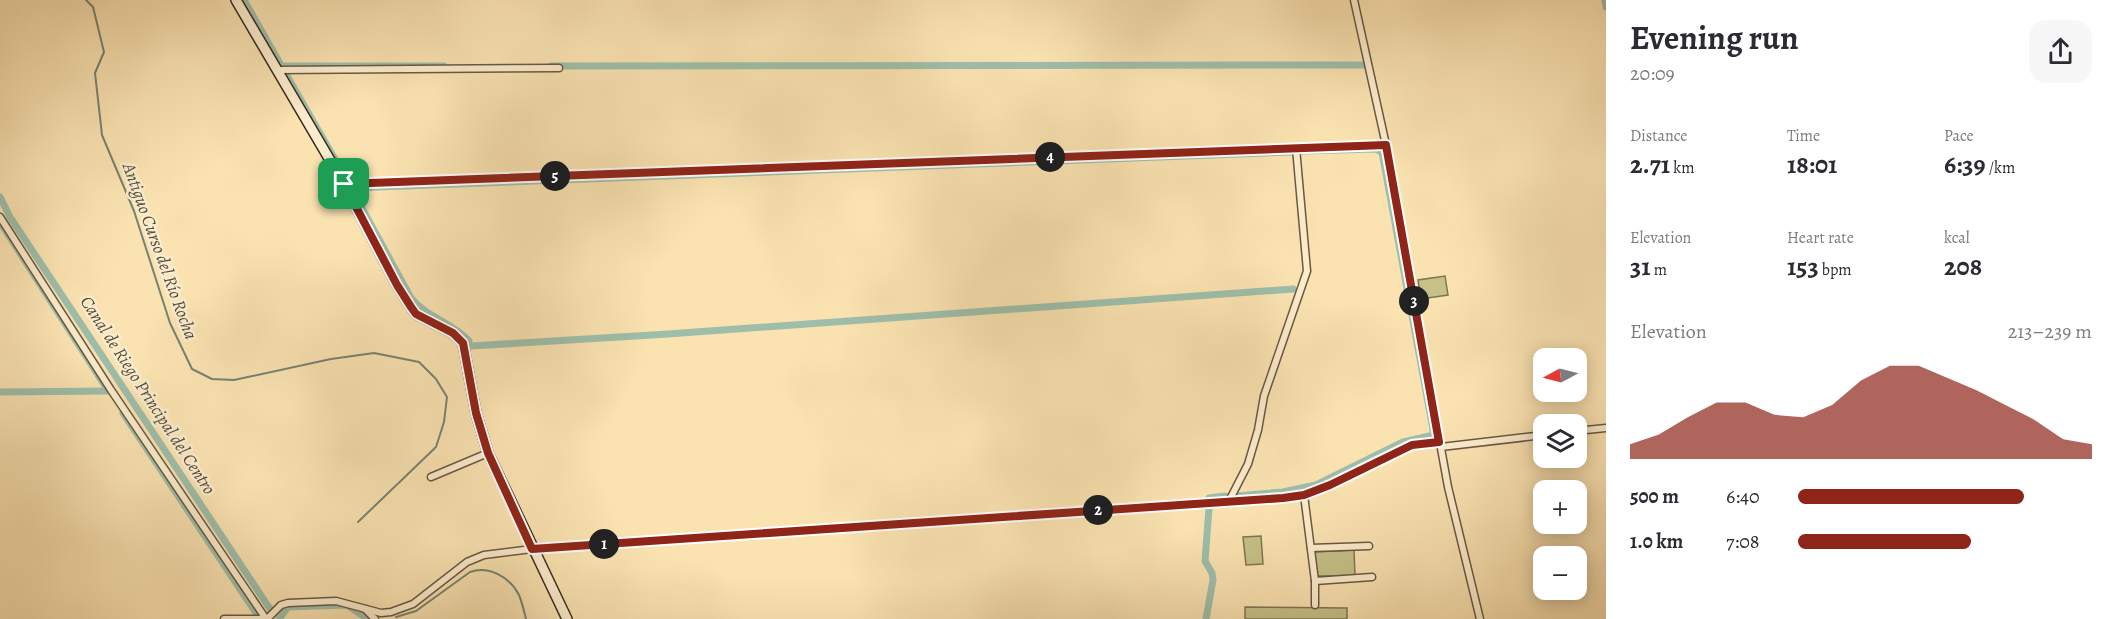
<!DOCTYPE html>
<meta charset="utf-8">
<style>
:root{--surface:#fff;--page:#f7f7f7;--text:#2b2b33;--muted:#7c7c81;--accent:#8f2418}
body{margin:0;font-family:Alegreya,serif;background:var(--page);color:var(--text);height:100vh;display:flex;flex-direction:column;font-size:22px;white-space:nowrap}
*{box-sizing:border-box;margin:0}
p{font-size:20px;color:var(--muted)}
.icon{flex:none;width:33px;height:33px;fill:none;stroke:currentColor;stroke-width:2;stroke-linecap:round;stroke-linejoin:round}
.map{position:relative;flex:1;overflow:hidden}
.details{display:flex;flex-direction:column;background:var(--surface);width:510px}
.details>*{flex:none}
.needle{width:39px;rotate:263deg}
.controls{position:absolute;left:1533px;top:348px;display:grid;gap:12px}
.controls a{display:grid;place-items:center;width:54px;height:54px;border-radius:12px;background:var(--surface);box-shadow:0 3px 15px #0003;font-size:30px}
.pin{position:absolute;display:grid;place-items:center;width:51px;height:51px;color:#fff;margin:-26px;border-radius:12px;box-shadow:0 3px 9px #0006}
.km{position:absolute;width:30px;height:30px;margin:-15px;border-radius:50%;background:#222;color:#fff;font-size:16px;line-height:30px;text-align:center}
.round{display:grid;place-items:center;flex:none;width:63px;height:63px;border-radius:18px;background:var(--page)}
.headline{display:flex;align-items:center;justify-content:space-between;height:102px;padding:0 24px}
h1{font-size:33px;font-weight:700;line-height:45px}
.metrics{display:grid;grid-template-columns:repeat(3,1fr);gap:9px;height:102px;padding:6px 24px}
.metrics div{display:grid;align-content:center}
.metrics b{font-size:26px;font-weight:700}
.metrics small{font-size:16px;font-weight:400}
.metrics p{font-size:16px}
.chart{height:168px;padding:12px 24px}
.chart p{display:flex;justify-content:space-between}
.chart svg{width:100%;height:108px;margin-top:6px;fill:var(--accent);opacity:.7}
ul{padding:0 24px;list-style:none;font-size:20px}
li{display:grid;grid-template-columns:96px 72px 1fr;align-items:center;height:45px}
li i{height:15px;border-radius:8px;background:var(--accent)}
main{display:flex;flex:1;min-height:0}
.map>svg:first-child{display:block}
.green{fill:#c5c187;stroke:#7e7654;stroke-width:1.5}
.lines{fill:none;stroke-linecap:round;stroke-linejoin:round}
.stream{stroke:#758373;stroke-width:2}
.canal{stroke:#9ebeaa;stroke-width:7}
.street-casing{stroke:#685944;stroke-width:9}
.secondary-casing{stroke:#372b20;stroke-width:12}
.street{stroke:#fceccc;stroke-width:6}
.secondary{stroke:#fceccc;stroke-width:9}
.route-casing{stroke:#fff;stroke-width:12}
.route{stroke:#8f2418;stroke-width:8}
.labels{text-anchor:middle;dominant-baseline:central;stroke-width:5;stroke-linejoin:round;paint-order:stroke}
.water-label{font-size:18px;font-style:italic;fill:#515042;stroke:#fceccc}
</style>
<main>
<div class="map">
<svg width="1606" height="619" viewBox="0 0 1606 619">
<rect width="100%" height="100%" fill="#fae2b1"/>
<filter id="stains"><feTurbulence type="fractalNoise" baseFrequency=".00333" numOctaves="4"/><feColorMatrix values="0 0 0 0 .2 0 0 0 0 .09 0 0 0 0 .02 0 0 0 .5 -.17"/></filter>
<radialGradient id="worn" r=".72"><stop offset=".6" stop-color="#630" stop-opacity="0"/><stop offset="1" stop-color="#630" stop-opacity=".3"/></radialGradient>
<g class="green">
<path d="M 1445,276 L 1448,295 L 1421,299 L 1418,280 Z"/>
<path d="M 1261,536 L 1263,564 L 1246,565 L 1243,537 Z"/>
<path d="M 1354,550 L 1355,576 L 1317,576 L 1315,552 Z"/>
<path d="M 1245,607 L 1347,608 L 1347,619 L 1245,619 Z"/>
</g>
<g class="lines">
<g class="stream">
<path d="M 86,0 L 93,7 L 104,52 L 95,73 L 102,135 L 134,211 L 170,323 L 192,369 L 212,379 L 234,380 L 331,359 L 374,353 L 419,362 L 436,379 L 447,397 L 444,422 L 436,447 L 358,522"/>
<path d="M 396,617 L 416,611 L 470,572 C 488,565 510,577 519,595 C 522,602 524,611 526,619"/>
</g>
<g class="canal">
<path d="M 244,0 L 282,67"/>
<path d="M 1605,0 L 1606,7"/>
<path d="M 282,66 L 444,66"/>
<path d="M 551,66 L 1365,65"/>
<path d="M 286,74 L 340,168"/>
<path d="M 0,197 L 10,217 L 270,609"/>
<path d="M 0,222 L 107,389"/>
<path d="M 469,341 C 451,322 428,318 411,298 L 351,188 L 1291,152"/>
<path d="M 471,346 L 668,334 L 1293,289"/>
<path d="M 0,392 L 108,391"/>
<path d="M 123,413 L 256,613"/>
<path d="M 1236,496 L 1283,492 L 1316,485 L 1403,442 L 1434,435 L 1382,152 L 1376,149 L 1302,151"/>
<path d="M 1209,498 L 1225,496"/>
<path d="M 279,619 L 288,607 L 347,605 L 368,619"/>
<path d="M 1206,619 L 1213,580 L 1212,573 L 1205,561 L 1209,508"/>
</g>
<defs>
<g id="street">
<path d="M 1354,0 L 1386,145 L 1448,487 L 1480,619"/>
<path d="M 277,70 L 559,68"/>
<path d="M 344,184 L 1386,145"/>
<path d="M 0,217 L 111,390 L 266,619"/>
<path d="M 1576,431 L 1606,428"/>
<path d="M 1441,447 L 1544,435"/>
<path d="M 431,477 L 488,453"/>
<path d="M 1304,495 L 1315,581 L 1315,605"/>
<path d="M 1228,503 L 1248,464 L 1258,430 L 1264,396 L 1307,271 L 1296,148"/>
<path d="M 1311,548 L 1369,546"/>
<path d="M 1315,581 L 1372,577"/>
<path d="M 365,609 L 375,619"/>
<path d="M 224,619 L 262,619"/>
<path d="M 267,619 L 281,605 L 288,603 L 336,601 L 381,613 L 391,612 L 413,604 L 467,562 L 484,555 L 532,549 L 1283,498 L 1304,495 L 1330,485 L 1412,445 L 1439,442"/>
</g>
<path id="secondary" d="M 236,0 L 344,184 L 397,285 L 411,307 L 416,314 L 453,333 L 463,343 L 476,413 L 488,453 L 567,619"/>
</defs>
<use href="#street" class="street-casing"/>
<use href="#secondary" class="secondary-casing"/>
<use href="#street" class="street"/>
<use href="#secondary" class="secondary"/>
</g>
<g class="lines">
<defs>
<path id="route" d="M 1386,145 L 1439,442 L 1412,445 L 1330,485 L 1304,495 L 1283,498 L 532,549 L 488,453 L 476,413 L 463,343 L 453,333 L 416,314 L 411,307 L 397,285 L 344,184 Z"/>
</defs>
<use href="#route" class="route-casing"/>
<use href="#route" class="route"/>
</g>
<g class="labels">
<g class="water-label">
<text transform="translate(160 251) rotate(70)">Antiguo Curso del Río Rocha</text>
<text transform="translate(148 395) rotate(57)">Canal de Riego Principal del Centro</text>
</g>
</g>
<rect width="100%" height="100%" filter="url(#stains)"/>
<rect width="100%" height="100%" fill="url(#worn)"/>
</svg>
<div class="controls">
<a><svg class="needle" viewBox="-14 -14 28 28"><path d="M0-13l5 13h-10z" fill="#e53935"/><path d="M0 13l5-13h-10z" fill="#7c7c81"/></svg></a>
<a><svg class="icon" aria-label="layers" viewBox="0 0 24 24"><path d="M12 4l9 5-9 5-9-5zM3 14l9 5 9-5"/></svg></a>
<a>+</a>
<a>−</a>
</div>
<div class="pin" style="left:344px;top:184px;background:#1e9e55"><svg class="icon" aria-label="arrive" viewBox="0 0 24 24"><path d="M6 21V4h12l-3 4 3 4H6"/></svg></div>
<b class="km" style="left:604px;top:544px">1</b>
<b class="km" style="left:1098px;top:510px">2</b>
<b class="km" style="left:1414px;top:301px">3</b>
<b class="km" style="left:1050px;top:157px">4</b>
<b class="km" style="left:555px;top:176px">5</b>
</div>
<section class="details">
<div class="headline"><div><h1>Evening run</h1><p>20:09</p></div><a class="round"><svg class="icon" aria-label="share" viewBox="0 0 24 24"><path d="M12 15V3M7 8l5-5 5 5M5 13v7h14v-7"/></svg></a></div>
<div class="metrics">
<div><p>Distance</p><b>2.71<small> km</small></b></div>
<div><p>Time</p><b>18:01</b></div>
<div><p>Pace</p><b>6:39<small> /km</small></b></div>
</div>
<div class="metrics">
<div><p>Elevation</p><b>31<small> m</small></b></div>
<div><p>Heart rate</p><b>153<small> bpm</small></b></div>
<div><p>kcal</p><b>208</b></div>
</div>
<div class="chart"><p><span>Elevation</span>213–239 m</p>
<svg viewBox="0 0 160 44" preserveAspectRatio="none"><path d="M0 44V38L10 34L20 27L30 21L40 21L50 26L60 27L70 22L80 12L90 6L100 6L110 11L120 16L130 22L140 28L150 36L160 38V44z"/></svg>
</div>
<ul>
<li><b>500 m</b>6:40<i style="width:77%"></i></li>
<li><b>1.0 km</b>7:08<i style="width:59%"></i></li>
</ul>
</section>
</main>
